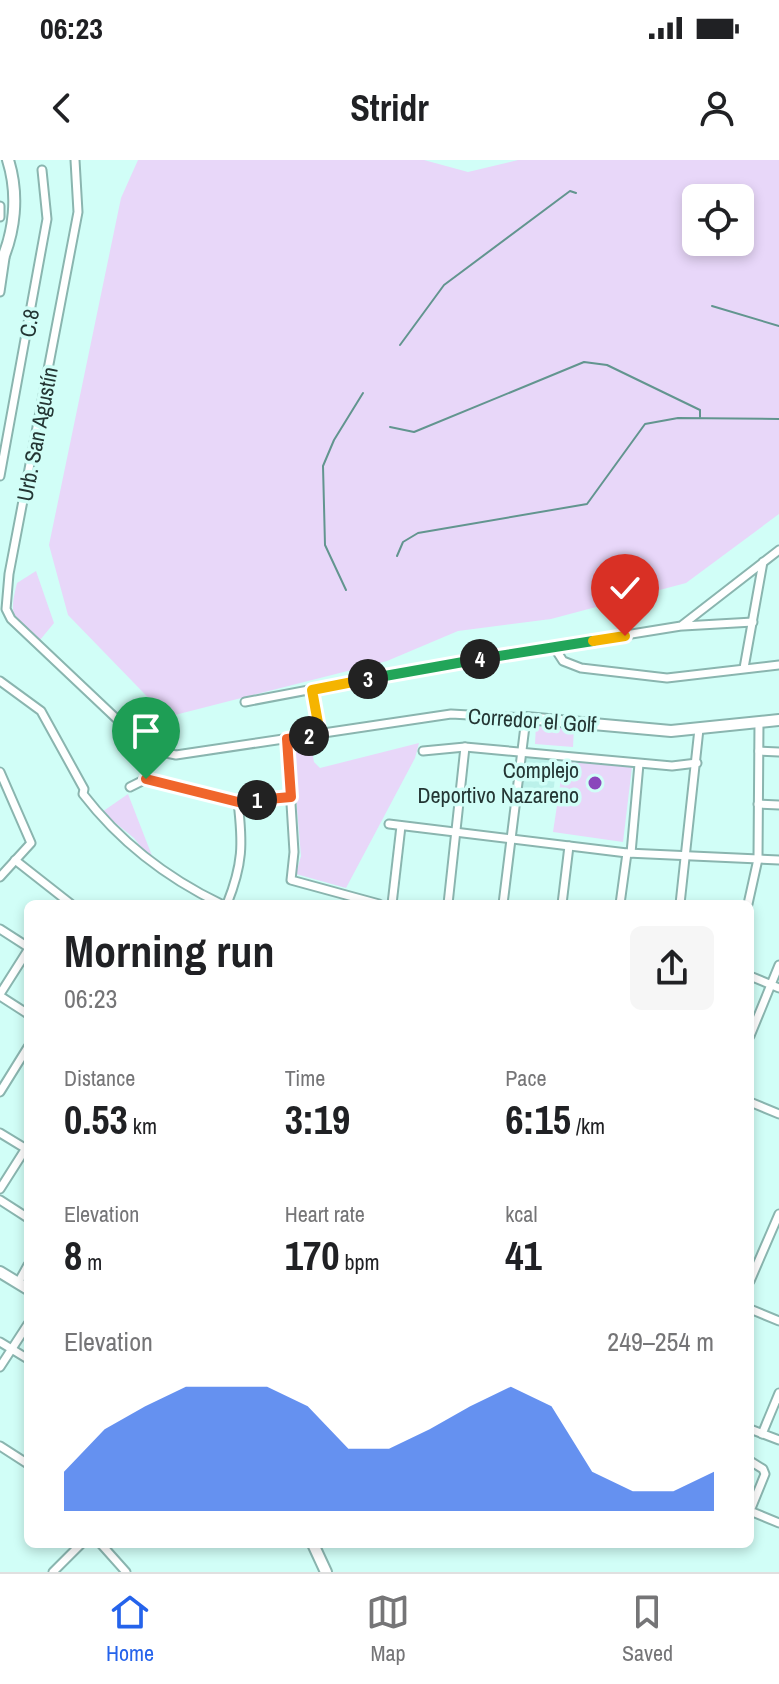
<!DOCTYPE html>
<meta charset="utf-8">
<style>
:root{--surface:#fff;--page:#f6f6f6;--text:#202124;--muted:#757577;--line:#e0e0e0;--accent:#2563eb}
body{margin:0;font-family:"Archivo Narrow",sans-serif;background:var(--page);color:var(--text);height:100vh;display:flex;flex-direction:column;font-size:30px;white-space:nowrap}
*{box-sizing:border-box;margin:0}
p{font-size:26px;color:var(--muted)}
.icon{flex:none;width:44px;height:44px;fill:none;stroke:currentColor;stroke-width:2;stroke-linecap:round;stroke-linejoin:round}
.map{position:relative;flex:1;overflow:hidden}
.panel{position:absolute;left:24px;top:740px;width:730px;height:648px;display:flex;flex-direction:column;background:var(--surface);border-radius:12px;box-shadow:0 4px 12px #0003}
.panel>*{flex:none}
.controls{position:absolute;left:682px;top:24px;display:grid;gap:16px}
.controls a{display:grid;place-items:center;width:72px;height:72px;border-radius:12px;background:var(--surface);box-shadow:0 4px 12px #0003;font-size:40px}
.pin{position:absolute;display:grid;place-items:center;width:68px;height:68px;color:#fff;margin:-82px -34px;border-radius:50% 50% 50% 0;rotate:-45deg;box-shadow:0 0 8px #0007}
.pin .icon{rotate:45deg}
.km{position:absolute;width:40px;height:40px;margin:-20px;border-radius:50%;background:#222;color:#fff;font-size:22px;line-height:40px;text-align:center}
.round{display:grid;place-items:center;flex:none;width:84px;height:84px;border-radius:12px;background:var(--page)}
.summary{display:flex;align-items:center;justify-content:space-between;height:136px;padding:0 40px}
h1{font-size:44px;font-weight:700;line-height:60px}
.stats{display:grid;grid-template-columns:repeat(3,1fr);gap:12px;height:136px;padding:8px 40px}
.stats div{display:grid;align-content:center}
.stats b{font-size:40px;font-weight:700}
.stats small{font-size:22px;font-weight:400}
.stats p{font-size:22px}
.chart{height:224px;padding:16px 40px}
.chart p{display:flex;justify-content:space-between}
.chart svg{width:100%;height:144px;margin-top:8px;fill:var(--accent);opacity:.7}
.status{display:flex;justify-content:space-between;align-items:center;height:56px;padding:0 40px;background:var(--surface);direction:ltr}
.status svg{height:22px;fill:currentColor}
header{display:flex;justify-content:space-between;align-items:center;height:104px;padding:0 40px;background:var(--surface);font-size:36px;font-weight:700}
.dock{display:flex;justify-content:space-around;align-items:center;height:112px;border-top:2px solid var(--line);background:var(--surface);font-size:22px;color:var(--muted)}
.dock a{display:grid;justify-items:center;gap:4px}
.dock .on{color:var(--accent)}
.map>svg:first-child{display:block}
.built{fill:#bbf1ea}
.green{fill:#e8d7f9;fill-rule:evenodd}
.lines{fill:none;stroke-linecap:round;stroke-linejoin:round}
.stream{stroke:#62958f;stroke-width:2}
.street-casing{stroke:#8ab5af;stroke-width:11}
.secondary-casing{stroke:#8ab5af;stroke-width:14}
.street{stroke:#fff;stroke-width:7}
.secondary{stroke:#fff;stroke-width:10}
.split-1-casing{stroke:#fff;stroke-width:16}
.split-2-casing{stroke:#fff;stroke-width:16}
.split-3-casing{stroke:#fff;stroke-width:16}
.split-4-casing{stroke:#fff;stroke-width:16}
.split-5-casing{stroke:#fff;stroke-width:16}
.split-6-casing{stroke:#fff;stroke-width:16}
.split-1{stroke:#f0652b;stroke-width:10}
.split-2{stroke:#f0652b;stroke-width:10}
.split-3{stroke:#f5b400;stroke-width:10}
.split-4{stroke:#22a559;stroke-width:10}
.split-5{stroke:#22a559;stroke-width:10}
.split-6{stroke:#f5b400;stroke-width:10}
.poi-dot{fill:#8a47bb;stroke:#d1fef7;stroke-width:3}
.labels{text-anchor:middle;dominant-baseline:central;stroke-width:7;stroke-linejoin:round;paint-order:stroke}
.street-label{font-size:22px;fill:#243634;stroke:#d1fef7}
.poi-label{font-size:22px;fill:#243634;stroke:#d1fef7;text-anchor:end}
</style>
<div class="status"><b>06:23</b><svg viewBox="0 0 49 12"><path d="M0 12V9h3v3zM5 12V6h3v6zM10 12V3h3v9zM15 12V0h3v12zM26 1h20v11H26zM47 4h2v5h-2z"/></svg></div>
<header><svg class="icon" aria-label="back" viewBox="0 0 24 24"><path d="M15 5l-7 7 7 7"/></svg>Stridr<svg class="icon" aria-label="person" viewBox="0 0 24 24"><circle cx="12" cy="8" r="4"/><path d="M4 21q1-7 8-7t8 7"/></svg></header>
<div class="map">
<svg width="779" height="1412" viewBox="0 0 779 1412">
<rect width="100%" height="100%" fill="#d1fef7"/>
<path class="built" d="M 525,597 L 557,601 L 553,635 L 521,631 Z"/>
<g class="green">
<path d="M 138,0 L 424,0 L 468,12 L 518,0 L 779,0 L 779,354 L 686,423 L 551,459 L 458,471 L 387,501 L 167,557 L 68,455 L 49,385 L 121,38 ZM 696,38 L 740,38 L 740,82 L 696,82 Z"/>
<path d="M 36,411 L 54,463 L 40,480 C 13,458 8,459 17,423 Z"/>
<path d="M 536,565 L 574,568 L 573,587 L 535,584 Z"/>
<path d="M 310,582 L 314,602 L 320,608 L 419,583 L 415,598 L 346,728 L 296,714 L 301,696 L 292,589 L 293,585 Z"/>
<path d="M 564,599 L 632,607 L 623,682 L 553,672 Z"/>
<path d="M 128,634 L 156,706 L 134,678 L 102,652 Z"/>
</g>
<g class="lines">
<g class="stream">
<path d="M 712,146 L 779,166"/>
<path d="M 400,185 L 444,125 L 570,31 L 576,33"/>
<path d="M 390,267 L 414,272 L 584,202 L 607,205 L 700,250 L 700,257"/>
<path d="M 397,396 L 403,382 L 418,373 L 587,344 L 645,264 L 678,258 L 779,259"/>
<path d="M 346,430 L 325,385 L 323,306 L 334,280 L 363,233"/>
</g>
<defs>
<g id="street">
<path d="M 75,0 L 78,52 L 9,414 L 6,449 L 11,459 L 139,580 L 152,590 L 176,595 L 451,554 L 526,558 L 503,744"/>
<path d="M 0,46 L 0,57"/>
<path d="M 0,132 L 5,98"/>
<path d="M 0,316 L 47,59 L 42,10"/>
<path d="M 683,466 L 753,462"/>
<path d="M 554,487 L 563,501 L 581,508 L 667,518 L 779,505"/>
<path d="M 744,508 L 763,402"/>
<path d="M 0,521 L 41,551 L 84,629 L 83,634 C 120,682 167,718 221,744"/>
<path d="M 312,530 L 320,574"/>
<path d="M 245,542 L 440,505 L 681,466 L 779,390"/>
<path d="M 287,579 L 294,692 L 291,720 L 379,744"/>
<path d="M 423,591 L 465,587 L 672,606 L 697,603"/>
<path d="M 759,591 L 779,592"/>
<path d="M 0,612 L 31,683 L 0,717"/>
<path d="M 130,627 L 146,619 L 238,642 L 291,637"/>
<path d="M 758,644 L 779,645"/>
<path d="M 389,664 L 627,693 L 779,700"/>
<path d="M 631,693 L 639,604"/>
<path d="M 15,700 L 71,744"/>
<path d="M 227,744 C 243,704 243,684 238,642"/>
<path d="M 392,744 L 401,666"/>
<path d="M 448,744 L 465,587"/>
<path d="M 562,744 L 569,686"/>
<path d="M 620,744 L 627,693"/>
<path d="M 680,744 L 699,569"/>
<path d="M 748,744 L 758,699 L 759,562"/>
<path d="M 0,769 L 28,787"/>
<path d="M 750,816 L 779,828"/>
<path d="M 0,834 L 28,790"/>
<path d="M 0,836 L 28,854"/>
<path d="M 750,876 L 779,805"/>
<path d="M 0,932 L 28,887"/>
<path d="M 750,942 L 779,954"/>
<path d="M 0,973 L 28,990"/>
<path d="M 0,1029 L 28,985"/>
<path d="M 0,1040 L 28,1058"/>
<path d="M 750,1121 L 779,1054"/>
<path d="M 18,1123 L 28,1105"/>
<path d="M 750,1149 L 779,1161"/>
<path d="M 0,1182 L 28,1199"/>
<path d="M 0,1207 L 28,1164"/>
<path d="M 750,1269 L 779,1280"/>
<path d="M 762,1274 L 779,1233"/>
<path d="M 0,1286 L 28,1304"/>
<path d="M 750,1301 L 763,1309 L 765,1314 L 750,1351 L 779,1363"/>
<path d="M 101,1384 L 126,1412"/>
<path d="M 53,1412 L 81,1384"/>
</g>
<g id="secondary">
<path d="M 0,105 C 15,72 19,35 8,0"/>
<path d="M 526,558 L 671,571 L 779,560"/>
<path d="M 0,1112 L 28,1129"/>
<path d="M 313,1384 L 326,1412"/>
</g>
</defs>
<use href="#street" class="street-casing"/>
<use href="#secondary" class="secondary-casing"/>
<use href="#street" class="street"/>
<use href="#secondary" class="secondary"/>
</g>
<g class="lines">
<defs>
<path id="split-1" d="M 146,619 L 238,642 L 257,640"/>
<path id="split-2" d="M 257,640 L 291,637 L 287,579 L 309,576"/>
<path id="split-3" d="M 309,576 L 320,574 L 312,530 L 368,519"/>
<path id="split-4" d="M 368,519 L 480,499"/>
<path id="split-5" d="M 480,499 L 593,481"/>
<path id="split-6" d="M 593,481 L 625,476"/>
</defs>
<use href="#split-1" class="split-1-casing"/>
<use href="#split-2" class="split-2-casing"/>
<use href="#split-3" class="split-3-casing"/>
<use href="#split-4" class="split-4-casing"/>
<use href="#split-5" class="split-5-casing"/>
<use href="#split-6" class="split-6-casing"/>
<use href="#split-1" class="split-1"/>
<use href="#split-2" class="split-2"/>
<use href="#split-3" class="split-3"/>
<use href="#split-4" class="split-4"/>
<use href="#split-5" class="split-5"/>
<use href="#split-6" class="split-6"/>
</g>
<circle class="poi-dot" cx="595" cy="623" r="8"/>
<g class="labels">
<g class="street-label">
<text transform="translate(29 163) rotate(-80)">C.8</text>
<text transform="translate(37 274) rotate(-79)">Urb. San Agustín</text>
<text transform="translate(532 560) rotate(4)">Corredor el Golf</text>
</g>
<g class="poi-label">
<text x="579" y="610">Complejo<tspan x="579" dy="25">Deportivo Nazareno</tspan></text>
</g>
</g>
</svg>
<div class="controls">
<a><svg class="icon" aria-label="locate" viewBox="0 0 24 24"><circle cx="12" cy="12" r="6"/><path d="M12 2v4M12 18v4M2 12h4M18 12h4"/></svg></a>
</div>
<div class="pin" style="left:146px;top:619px;background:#1e9e55"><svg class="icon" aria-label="arrive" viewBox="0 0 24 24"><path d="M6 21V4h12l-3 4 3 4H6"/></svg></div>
<div class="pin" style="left:625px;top:476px;background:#d93025"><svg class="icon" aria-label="check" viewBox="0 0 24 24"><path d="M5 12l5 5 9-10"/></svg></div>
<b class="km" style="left:257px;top:640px">1</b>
<b class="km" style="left:309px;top:576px">2</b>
<b class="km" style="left:368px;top:519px">3</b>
<b class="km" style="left:480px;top:499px">4</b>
<section class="panel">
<div class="summary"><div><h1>Morning run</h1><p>06:23</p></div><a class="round"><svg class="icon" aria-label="share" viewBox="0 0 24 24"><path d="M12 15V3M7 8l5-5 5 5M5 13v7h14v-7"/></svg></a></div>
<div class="stats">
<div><p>Distance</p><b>0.53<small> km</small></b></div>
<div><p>Time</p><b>3:19</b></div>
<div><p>Pace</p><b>6:15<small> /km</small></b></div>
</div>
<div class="stats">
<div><p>Elevation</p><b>8<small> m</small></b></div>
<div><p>Heart rate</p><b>170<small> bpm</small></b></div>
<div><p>kcal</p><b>41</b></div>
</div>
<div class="chart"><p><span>Elevation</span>249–254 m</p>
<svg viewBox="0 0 160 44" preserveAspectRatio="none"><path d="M0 44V32L10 19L20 12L30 6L40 6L50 6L60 12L70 25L80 25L90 19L100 12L110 6L120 12L130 32L140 38L150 38L160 32V44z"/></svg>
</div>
</section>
</div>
<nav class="dock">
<a class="on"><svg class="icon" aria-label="home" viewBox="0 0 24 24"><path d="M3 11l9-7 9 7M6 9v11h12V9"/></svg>Home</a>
<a><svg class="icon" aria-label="map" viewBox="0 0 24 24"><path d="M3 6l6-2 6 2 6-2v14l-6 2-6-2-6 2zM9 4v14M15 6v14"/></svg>Map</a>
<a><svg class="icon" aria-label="saved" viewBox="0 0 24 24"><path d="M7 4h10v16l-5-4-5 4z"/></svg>Saved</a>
</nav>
